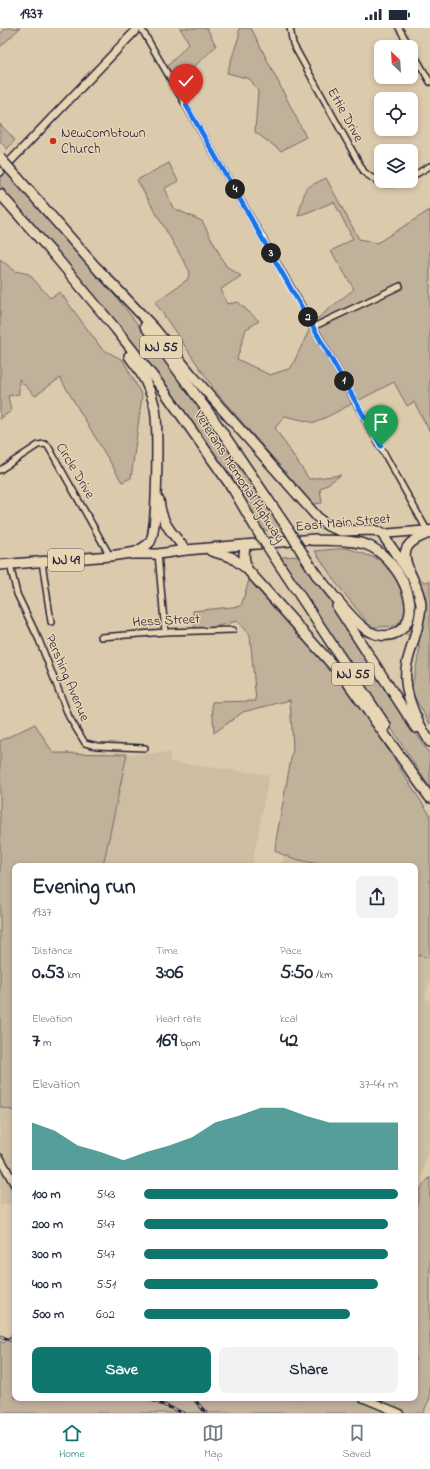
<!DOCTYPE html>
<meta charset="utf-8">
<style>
:root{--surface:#fff;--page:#f2f2f3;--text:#1f2937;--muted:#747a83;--line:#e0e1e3;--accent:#0f766e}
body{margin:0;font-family:"Indie Flower",sans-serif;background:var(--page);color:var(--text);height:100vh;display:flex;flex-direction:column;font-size:15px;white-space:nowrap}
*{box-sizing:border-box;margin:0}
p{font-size:13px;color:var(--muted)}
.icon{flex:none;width:22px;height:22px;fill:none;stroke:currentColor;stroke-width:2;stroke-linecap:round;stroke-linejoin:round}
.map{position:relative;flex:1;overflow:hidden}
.panel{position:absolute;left:12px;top:835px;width:406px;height:538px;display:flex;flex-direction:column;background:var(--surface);border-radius:8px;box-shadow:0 2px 6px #0003}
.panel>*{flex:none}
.needle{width:26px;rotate:335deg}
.tools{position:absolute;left:374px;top:12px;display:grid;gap:8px}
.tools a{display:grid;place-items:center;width:44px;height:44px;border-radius:8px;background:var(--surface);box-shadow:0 2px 6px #0003;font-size:20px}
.pin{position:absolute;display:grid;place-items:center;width:34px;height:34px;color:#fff;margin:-41px -17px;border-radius:50% 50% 50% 0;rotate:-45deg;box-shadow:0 0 4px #0007}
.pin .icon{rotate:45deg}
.km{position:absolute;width:20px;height:20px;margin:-10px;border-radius:50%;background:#222;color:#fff;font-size:11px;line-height:20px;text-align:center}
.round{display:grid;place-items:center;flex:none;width:42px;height:42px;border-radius:8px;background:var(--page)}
.headline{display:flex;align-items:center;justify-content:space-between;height:68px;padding:0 20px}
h1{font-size:22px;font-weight:700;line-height:30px}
.stats{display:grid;grid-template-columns:repeat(3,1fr);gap:6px;height:68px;padding:4px 20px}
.stats div{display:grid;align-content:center}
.stats b{font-size:20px;font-weight:700}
.stats small{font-size:11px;font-weight:400}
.stats p{font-size:11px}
.chart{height:112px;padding:8px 20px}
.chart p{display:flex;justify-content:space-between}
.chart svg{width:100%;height:72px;margin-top:4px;fill:var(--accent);opacity:.7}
.button{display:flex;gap:8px;margin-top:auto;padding:8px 20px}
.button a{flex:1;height:46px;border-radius:8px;background:var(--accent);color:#fff;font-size:16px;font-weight:700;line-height:46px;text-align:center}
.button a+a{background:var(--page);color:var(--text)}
ul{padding:0 20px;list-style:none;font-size:13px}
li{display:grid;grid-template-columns:64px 48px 1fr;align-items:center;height:30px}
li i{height:10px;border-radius:5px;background:var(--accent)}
.status{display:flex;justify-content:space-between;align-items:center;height:28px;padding:0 20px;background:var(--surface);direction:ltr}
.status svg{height:11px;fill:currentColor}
.tabs{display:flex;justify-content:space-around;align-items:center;height:56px;border-top:1px solid var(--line);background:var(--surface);font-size:11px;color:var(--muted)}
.tabs a{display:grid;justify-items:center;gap:2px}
.tabs .active{color:var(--accent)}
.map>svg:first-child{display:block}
.built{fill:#cdbda3}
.green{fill:#c0b19b;stroke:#716a6b}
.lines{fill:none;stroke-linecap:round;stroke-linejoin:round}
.street-casing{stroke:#22223b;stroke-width:8}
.secondary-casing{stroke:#22223b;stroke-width:10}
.primary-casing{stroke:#22223b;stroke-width:11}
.highway-casing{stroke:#22223b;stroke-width:12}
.street{stroke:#e8d5b3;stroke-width:5}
.secondary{stroke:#e8d5b3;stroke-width:7}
.primary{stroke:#e8d5b3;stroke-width:8}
.highway{stroke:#e8d5b3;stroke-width:9}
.rail-casing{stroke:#22223b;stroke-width:3}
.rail{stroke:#e8d5b3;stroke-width:1.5;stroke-dasharray:4.5;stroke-linecap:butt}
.highway-bridge-casing{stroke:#22223b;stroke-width:12;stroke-linecap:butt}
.highway-bridge{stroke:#e8d5b3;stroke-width:9}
.route-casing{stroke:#fff;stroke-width:8}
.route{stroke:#1a73e8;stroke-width:5}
.poi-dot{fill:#c8321e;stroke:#e8d5b3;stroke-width:1.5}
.labels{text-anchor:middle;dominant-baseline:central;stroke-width:3;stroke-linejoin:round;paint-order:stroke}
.shield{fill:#e8d5b3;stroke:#5d585f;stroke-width:1}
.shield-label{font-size:13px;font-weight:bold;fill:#22223b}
.street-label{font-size:14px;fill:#22223b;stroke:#e8d5b3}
.poi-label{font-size:14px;fill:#22223b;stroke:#e8d5b3;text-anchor:start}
</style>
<div class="status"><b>19:37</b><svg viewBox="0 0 49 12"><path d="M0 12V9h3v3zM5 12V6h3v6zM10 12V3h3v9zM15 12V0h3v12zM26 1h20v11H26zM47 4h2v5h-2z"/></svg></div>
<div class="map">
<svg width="430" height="1385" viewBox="0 0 430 1385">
<rect width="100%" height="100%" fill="#dccaac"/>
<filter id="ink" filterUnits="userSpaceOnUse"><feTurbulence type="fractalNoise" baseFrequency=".025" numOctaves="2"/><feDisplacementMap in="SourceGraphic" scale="8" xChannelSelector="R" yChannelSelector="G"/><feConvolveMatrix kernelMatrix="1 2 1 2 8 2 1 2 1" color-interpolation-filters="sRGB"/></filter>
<g filter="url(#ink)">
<g class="built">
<path d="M 170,725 L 170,734 L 269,747 L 252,838 L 103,838 L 127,726 Z"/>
<path d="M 284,828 L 331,838 L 282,838 Z"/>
<path d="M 415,927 L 430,930 L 430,953 L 425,970 L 430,973 L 430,1113 L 415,1185 Z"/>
<path d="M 0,1079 L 15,1083 L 15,1175 L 0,1178 Z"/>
</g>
<g class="green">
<path d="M 6,0 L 20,0 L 0,19 L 0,6 Z"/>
<path d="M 180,0 L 207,0 L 216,18 L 175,57 L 165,41 L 189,15 Z"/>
<path d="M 239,0 L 251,0 L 306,109 L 281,123 L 255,104 L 258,63 L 250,51 L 227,45 L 239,8 Z"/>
<path d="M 0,96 L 15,112 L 7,121 L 0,113 Z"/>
<path d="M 169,135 L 178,153 L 165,160 L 173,180 L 202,193 L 226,238 L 241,248 L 221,261 L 227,276 L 238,274 L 259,293 L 246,301 L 237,331 L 270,347 L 291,340 L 313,294 L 354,261 L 331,223 L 353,211 L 334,174 L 298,188 L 306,160 L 326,150 L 359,211 L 377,215 L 430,182 L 430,404 L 414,374 L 407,378 L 394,354 L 315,395 L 285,388 L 275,400 L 309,451 L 341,447 L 320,461 L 322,475 L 313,476 L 216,364 L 155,274 L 187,252 L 190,244 L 137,152 Z"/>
<path d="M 6,142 C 48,190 92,238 132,289 C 187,358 236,430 285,503 L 261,502 L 236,459 L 3,164 L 5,162 L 0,158 L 0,148 Z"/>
<path d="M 0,231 L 15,243 L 29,246 L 50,270 L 60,264 L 102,321 L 123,332 L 142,368 L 131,450 L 122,454 L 60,350 L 35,368 L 19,351 L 19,366 L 8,368 L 11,383 L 0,391 Z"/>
<path d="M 347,520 L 378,531 L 425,554 L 430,553 L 430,696 L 411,663 L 420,620 L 399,598 L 371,599 L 336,555 L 315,523 Z"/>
<path d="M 301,528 L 430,727 L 430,760 L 280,529 Z"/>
<path d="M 249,552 L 340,647 L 430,787 L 430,930 L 415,927 L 415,838 C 371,838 315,843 275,823 L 276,812 L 293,720 L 290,672 L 243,684 L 214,705 L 212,674 L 256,673 L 250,608 L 237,593 L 195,604 L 193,583 L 241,578 Z"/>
<path d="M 35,696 L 53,725 L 127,726 L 103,838 L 15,838 L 15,1083 L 0,1079 L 0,713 Z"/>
<path d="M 430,1149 L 430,1370 L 423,1385 L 0,1385 L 0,1313 L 4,1315 L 15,1302 L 15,1370 L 415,1370 L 415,1185 L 420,1161 Z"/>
</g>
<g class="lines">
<defs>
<g id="street">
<path d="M 141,0 L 299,273 L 427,502"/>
<path d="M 290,0 L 293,16 L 364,144 C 377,155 389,159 405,153"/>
<path d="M 399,0 L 410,19"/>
<path d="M 411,21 L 430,54"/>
<path d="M 411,149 L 430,138"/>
<path d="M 313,299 L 400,258"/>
<path d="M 0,442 L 38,417 L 45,416 L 48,418 L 110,528"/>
<path d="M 158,526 L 165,604"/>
<path d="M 42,534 L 51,594"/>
<path d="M 10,537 L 17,566 L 39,612 L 69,689 L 85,715 L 97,718 L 145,720"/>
<path d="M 101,609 L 165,604 L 233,602"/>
</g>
<g id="secondary">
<path d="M 0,144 L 138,0"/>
<path d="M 0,1130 L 15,1157"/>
<path d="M 363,1370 L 399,1385"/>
</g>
<path id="primary" d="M 382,506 L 430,502"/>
<g id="highway">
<path d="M 18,150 L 101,245"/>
<path d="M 0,166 L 55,228 L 115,300 L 162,360 L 233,461 L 258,504"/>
<path d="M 98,241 L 155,301 L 191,346 L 319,491 L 328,498 L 341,503 L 374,502 L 382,506 L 410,546"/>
<path d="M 145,298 L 212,389 L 288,501"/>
<path d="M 129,328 C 141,343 151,362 155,380 C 158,397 158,503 150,514 C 146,519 137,523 132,526"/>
<path d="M 159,472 C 161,495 172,505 186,522"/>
<path d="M 430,505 C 381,521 419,546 421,577 C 420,597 412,616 407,635 C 401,662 416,692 430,714"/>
<path d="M 310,512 C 328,513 349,511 367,517 C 396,528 430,586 396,605 C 388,609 378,608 370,604 C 355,597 328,560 316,546"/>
<path d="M 245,517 L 244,527 L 246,540 L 345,651 L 430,770"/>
<path d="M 211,523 L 231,529 L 246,540"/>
<path d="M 132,526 L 158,526 L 186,522 L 315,511"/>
<path d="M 303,526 L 319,551"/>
<path d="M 273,527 L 386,698"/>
<path d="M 0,537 L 110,528 L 137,524"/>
<path d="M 337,578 L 416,700"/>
</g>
</defs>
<use href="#street" class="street-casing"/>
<use href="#secondary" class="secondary-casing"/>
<use href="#primary" class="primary-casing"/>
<use href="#highway" class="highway-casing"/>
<use href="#street" class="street"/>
<use href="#secondary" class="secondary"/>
<use href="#primary" class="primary"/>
<use href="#highway" class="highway"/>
<defs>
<g id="rail">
<path d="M 0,1308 L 15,1314"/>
<path d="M 147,1370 L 183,1385"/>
<path d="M 193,1370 L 206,1385"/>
</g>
</defs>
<use href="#rail" class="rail-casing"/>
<use href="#rail" class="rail"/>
<defs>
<g id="highway-bridge">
<path d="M 0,130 L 18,150"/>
<path d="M 288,501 L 303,526"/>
<path d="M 258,504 L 273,527"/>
</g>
</defs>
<use href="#highway-bridge" class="highway-bridge-casing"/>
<use href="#highway-bridge" class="highway-bridge"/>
</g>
</g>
<g class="lines" filter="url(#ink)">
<defs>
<path id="route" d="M 186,77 L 381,418"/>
</defs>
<use href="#route" class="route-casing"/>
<use href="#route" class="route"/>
</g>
<circle class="poi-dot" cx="53" cy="113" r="4"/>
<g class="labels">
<g class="shield">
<rect x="140" y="308" width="42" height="22" rx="3"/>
<rect x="48" y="521" width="36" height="22" rx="3"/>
<rect x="332" y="635" width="42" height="22" rx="3"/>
</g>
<g class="shield-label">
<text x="161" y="319">NJ 55</text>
<text x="66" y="532">NJ 49</text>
<text x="353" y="646">NJ 55</text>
</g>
<g class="street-label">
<text transform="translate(345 87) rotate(61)">Ettie Drive</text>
<text transform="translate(75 443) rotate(59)">Circle Drive</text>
<text transform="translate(239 449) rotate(57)">Veterans Memorial Highway</text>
<text transform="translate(343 495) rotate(-5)">East Main Street</text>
<text transform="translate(166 593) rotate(-3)">Hess Street</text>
<text transform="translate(67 650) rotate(67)">Pershing Avenue</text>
</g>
<g class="poi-label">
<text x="61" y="105">Newcombtown<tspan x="61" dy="16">Church</tspan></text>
</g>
</g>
</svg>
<div class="tools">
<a><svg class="needle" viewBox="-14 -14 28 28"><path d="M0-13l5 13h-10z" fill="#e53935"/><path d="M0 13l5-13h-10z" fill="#747a83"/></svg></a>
<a><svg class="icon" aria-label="locate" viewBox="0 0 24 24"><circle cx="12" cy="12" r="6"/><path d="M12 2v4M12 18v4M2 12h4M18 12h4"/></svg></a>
<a><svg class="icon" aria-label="layers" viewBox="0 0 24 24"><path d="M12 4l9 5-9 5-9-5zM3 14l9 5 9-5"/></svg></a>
</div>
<div class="pin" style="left:381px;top:418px;background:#1e9e55"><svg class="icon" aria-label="arrive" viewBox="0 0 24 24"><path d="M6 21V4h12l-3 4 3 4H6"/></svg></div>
<div class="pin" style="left:186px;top:77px;background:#d93025"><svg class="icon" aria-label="check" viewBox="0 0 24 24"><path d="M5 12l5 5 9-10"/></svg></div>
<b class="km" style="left:344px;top:353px">1</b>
<b class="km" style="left:308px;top:289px">2</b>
<b class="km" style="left:271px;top:225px">3</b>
<b class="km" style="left:235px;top:161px">4</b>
<section class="panel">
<div class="headline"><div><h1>Evening run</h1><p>19:37</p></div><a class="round"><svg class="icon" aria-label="share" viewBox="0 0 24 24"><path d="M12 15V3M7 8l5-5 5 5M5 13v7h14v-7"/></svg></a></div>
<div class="stats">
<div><p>Distance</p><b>0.53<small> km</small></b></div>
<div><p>Time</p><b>3:06</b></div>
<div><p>Pace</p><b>5:50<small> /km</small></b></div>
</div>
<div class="stats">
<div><p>Elevation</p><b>7<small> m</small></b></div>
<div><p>Heart rate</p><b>169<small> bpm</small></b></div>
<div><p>kcal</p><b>42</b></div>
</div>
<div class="chart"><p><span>Elevation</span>37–44 m</p>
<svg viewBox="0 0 160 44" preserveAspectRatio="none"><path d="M0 44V15L10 20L20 29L30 33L40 38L50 33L60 29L70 24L80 15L90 11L100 6L110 6L120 11L130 15L140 15L150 15L160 15V44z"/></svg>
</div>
<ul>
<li><b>100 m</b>5:43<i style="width:100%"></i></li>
<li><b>200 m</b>5:47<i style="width:96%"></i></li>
<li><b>300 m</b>5:47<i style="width:96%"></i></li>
<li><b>400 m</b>5:51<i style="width:92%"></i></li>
<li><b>500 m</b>6:02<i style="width:81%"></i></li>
</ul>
<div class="button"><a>Save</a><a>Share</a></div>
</section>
</div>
<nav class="tabs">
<a class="active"><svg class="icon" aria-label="home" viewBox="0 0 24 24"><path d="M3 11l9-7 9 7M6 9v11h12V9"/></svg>Home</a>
<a><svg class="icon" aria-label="map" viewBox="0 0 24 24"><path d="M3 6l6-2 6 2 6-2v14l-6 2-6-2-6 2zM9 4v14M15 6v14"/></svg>Map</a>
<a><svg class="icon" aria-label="saved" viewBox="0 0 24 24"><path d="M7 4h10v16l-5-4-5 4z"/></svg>Saved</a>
</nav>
